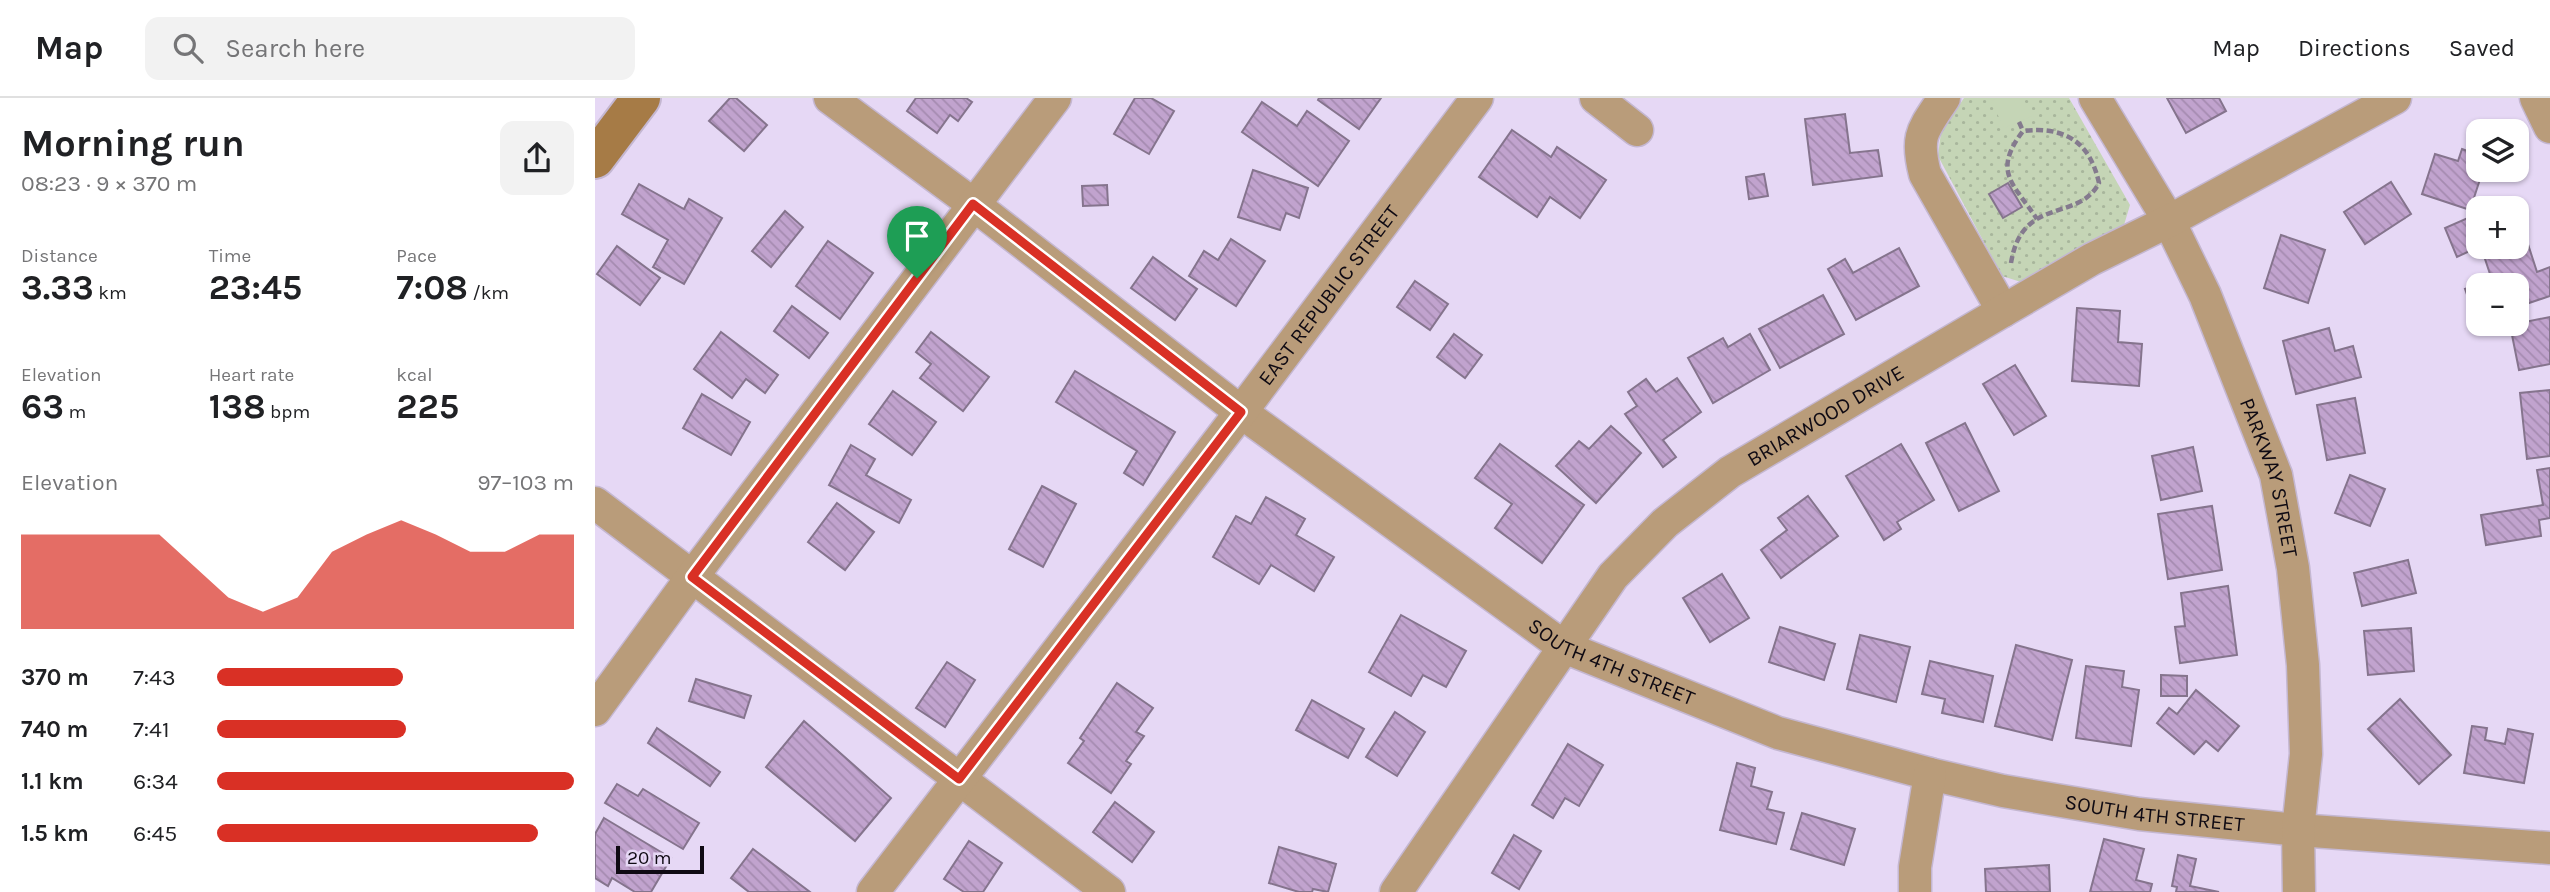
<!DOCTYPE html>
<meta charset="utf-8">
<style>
:root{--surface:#fff;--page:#f2f2f2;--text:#202124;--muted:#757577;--line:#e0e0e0;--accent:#d93025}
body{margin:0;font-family:Karla,sans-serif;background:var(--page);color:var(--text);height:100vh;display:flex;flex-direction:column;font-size:26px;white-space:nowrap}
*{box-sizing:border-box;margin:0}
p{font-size:23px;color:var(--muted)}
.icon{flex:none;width:38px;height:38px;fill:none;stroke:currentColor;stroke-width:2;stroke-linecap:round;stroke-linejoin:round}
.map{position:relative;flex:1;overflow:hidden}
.details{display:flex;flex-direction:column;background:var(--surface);width:595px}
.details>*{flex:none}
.controls{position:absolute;left:1871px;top:21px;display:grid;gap:14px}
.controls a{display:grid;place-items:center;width:63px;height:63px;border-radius:14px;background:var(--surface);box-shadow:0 2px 5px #0004;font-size:35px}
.scale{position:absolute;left:21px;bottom:18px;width:88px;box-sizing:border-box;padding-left:7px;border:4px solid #0f0a13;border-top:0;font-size:19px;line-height:24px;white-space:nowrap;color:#0f0a13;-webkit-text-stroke:5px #e6d8f5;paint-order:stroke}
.pin{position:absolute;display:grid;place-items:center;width:60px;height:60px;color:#fff;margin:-72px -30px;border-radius:50% 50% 50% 0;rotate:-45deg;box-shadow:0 0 7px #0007}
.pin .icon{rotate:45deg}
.round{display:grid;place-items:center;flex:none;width:74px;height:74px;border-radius:14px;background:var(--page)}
.overview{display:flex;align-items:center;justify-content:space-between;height:119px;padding:0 21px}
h1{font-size:38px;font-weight:700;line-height:52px}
.metrics{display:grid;grid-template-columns:repeat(3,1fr);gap:10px;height:119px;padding:7px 21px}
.metrics div{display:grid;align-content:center}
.metrics b{font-size:35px;font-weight:700}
.metrics small{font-size:19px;font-weight:400}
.metrics p{font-size:19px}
.chart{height:196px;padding:14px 21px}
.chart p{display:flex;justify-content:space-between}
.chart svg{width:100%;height:126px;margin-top:7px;fill:var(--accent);opacity:.7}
ul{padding:0 21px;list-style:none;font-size:23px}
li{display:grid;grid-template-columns:112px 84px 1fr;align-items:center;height:52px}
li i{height:18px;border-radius:9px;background:var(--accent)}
header{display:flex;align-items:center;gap:42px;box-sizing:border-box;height:98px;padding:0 35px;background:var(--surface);border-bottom:2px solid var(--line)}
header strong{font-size:33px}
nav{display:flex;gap:38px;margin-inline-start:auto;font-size:24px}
.search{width:490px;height:63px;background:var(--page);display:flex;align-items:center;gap:18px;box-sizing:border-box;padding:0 24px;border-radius:14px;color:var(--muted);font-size:26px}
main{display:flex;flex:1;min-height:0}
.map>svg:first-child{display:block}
.park{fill:url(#park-dots)}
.pitch{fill:#c5d5b6}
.building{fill:url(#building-back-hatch);stroke:#85748d;stroke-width:2}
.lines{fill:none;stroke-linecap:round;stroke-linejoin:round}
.street-casing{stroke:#c4b7d1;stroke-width:35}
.secondary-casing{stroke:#c4b7d1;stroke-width:42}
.path{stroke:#847a8e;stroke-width:4.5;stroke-dasharray:7 3.5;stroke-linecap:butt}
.street{stroke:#b99c7a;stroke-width:32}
.secondary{stroke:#a67b46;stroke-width:38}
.route-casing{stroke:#fff;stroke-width:14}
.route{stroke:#d93025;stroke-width:9}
.labels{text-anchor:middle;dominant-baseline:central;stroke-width:5;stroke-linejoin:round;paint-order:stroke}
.street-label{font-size:21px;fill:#0f0a13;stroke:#e6d8f5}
</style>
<header>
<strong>Map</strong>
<div class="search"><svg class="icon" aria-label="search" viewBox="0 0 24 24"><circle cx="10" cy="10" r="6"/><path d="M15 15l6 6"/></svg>Search here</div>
<nav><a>Map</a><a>Directions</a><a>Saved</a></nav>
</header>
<main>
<section class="details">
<div class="overview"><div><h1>Morning run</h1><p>08:23 · 9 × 370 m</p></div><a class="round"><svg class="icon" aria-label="share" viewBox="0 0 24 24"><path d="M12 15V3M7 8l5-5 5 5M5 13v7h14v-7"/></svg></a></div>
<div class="metrics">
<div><p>Distance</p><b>3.33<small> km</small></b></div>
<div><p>Time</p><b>23:45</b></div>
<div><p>Pace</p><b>7:08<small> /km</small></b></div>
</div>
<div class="metrics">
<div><p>Elevation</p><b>63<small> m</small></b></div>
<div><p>Heart rate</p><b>138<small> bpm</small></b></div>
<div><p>kcal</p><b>225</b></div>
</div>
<div class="chart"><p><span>Elevation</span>97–103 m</p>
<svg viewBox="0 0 160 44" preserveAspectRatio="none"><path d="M0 44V11L10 11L20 11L30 11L40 11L50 22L60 33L70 38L80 33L90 17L100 11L110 6L120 11L130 17L140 17L150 11L160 11V44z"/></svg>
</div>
<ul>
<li><b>370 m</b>7:43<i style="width:52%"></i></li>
<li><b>740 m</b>7:41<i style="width:53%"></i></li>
<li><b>1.1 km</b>6:34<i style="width:100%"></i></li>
<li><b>1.5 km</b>6:45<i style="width:90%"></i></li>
</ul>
</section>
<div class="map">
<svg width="1955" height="794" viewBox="0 0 1955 794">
<defs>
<pattern id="park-dots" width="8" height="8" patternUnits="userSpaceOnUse" patternTransform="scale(1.75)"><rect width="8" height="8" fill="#c5d5b6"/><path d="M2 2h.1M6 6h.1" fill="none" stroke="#a8b69c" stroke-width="1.8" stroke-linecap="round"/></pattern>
<pattern id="building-back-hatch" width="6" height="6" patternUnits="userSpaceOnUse" patternTransform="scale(1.75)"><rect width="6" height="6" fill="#c1a3ce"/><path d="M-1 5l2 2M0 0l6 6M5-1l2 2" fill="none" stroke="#a58bb0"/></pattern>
</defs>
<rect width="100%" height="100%" fill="#e6d8f5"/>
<path class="park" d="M 1369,0 L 1474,0 L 1535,107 L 1529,127 L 1426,184 L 1407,178 L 1343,58 L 1346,34 Z"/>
<path class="pitch" d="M 1403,0 L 1428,0 L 1437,18 L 1409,30 L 1396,3 Z"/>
<g class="building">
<path d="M 135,0 L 141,0 L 172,27 L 149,53 L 114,23 Z"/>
<path d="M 321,0 L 371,0 L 377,4 L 363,23 L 355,17 L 342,35 L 312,13 Z"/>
<path d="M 540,0 L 556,0 L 579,13 L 554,56 L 519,36 Z"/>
<path d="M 724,0 L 786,0 L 764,31 L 723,2 Z"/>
<path d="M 1572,0 L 1624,0 L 1631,13 L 1591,35 Z"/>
<path d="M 667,4 L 702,28 L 712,13 L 754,43 L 723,88 L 647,34 Z"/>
<path d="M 1250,16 L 1255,55 L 1283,52 L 1287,78 L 1218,87 L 1210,21 Z"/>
<path d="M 917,32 L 956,59 L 962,49 L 1011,82 L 985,120 L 955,99 L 942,119 L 884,79 Z"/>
<path d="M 1867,51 L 1883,57 L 1883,72 L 1888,72 L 1875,112 L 1827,96 L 1840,56 L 1863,63 Z"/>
<path d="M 658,72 L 713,90 L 704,120 L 691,115 L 685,132 L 643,119 Z"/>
<path d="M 1169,76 L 1173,98 L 1154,101 L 1151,79 Z"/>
<path d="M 1796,84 L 1816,116 L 1770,146 L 1749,114 Z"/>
<path d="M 1413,85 L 1427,109 L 1408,120 L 1394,96 Z"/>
<path d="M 44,86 L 89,111 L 94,101 L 127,120 L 89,186 L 58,169 L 73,142 L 27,116 Z"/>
<path d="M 512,87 L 513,107 L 488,108 L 487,88 Z"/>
<path d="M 190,113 L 208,129 L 176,169 L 157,153 Z"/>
<path d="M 1875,119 L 1883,138 L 1883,149 L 1862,159 L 1850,130 Z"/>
<path d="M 1686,137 L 1730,152 L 1713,205 L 1669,190 Z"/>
<path d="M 1931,140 L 1942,174 L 1955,169 L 1955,198 L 1922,209 L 1922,187 L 1883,187 L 1883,222 L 1881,222 L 1870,191 L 1897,182 L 1888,155 L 1905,149 L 1922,149 L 1922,143 Z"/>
<path d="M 636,141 L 670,163 L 641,208 L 594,178 L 609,153 L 623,162 Z"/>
<path d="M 233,143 L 278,175 L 245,221 L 201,188 Z"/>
<path d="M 22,148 L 65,180 L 45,207 L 2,176 Z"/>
<path d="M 1304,150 L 1324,188 L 1261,222 L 1233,171 L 1250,161 L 1258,175 Z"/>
<path d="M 558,159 L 602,191 L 580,222 L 536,190 Z"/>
<path d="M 820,183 L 853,206 L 835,232 L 802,209 Z"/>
<path d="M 1228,197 L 1249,236 L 1185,270 L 1164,231 Z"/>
<path d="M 197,208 L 233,235 L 214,260 L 179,233 Z"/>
<path d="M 1482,210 L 1525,213 L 1523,244 L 1547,246 L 1544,288 L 1477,283 Z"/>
<path d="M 1955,219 L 1955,266 L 1924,272 L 1915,227 Z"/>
<path d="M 1734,230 L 1740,253 L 1758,248 L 1766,279 L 1701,296 L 1688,243 Z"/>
<path d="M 126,234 L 183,277 L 170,295 L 151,281 L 137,300 L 99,271 Z"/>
<path d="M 336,234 L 394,279 L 368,313 L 325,280 L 336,266 L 321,254 Z"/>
<path d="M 859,236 L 887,257 L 870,280 L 842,259 Z"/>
<path d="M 1155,236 L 1175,272 L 1118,305 L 1093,260 L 1128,240 L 1133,249 Z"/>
<path d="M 1420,267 L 1451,318 L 1419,337 L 1388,286 Z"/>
<path d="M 480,273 L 580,334 L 548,387 L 529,375 L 542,353 L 461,304 Z"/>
<path d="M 1082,280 L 1106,314 L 1068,342 L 1081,359 L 1068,369 L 1030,316 L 1042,308 L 1033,294 L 1051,281 L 1061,294 Z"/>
<path d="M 1955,292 L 1955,358 L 1932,361 L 1925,295 Z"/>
<path d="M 298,293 L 341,324 L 317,357 L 274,326 Z"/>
<path d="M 107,296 L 155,324 L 136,357 L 88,330 Z"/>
<path d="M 1760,300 L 1770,355 L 1732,362 L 1722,307 Z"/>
<path d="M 1370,325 L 1404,393 L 1364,413 L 1331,345 Z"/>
<path d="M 1016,328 L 1046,355 L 1001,405 L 961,368 L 984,343 L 994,351 Z"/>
<path d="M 905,346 L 989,407 L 947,465 L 900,430 L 917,406 L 880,380 Z"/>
<path d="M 1306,346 L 1339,402 L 1302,424 L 1306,431 L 1289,442 L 1251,378 Z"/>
<path d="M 256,347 L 280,361 L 271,377 L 316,402 L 304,425 L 234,387 Z"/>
<path d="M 1598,349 L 1607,393 L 1566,402 L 1557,358 Z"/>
<path d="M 1955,370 L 1955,420 L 1944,422 L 1946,438 L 1891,447 L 1886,417 L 1948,407 L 1942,372 Z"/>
<path d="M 1755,377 L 1790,391 L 1775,428 L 1740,415 Z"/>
<path d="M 447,388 L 481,406 L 448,469 L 414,451 Z"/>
<path d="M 1213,398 L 1243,438 L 1186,480 L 1166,452 L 1192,432 L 1183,420 Z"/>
<path d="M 671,399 L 710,421 L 701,437 L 739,459 L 719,493 L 676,467 L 664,486 L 618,459 L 641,418 L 656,426 Z"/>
<path d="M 242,405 L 279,434 L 250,472 L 213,444 Z"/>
<path d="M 1617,408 L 1627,472 L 1573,481 L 1563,416 Z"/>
<path d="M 1813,462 L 1821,495 L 1767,508 L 1759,475 Z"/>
<path d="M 1127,476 L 1154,520 L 1115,544 L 1088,500 Z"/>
<path d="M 1633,488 L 1642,557 L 1585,565 L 1580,529 L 1590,528 L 1586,495 Z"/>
<path d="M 806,517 L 871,553 L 851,589 L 828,577 L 816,598 L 774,574 Z"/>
<path d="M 1185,529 L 1240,546 L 1229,582 L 1174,564 Z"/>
<path d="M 1816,530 L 1819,573 L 1773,577 L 1769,533 Z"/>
<path d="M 1265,537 L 1315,549 L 1301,604 L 1252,591 Z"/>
<path d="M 1421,547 L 1477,562 L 1457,642 L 1400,628 Z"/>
<path d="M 1335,563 L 1398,578 L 1388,624 L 1347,615 L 1350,601 L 1327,596 Z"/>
<path d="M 352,564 L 380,582 L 350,629 L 321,610 Z"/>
<path d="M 1491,568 L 1529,573 L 1527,589 L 1544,592 L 1536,648 L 1481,640 Z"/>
<path d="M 1566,577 L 1592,578 L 1592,598 L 1566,598 Z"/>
<path d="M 101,581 L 156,598 L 149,620 L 94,603 Z"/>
<path d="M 522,585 L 558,610 L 541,634 L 549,638 L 531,663 L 536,666 L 516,695 L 473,665 L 489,643 L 485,640 Z"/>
<path d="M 1601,592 L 1644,628 L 1623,653 L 1611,643 L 1599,656 L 1562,625 L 1574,610 L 1582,616 Z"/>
<path d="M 1805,601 L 1856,657 L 1824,686 L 1773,631 Z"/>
<path d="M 717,602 L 769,631 L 753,660 L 701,632 Z"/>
<path d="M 800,614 L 830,634 L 802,678 L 771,659 Z"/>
<path d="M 209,623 L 296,700 L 260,743 L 171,669 Z"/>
<path d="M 1877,628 L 1892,630 L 1890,642 L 1910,646 L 1913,631 L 1938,636 L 1929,685 L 1869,675 Z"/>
<path d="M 62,630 L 125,674 L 115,688 L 53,645 Z"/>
<path d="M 973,646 L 1008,667 L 984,708 L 970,700 L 958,720 L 937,707 Z"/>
<path d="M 1142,665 L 1160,670 L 1156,688 L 1177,694 L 1172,711 L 1189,715 L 1181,746 L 1125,732 Z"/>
<path d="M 22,686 L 43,698 L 48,691 L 104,725 L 88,751 L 10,705 Z"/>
<path d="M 520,704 L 559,734 L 537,764 L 498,734 Z"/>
<path d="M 1207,715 L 1260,731 L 1249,767 L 1196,751 Z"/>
<path d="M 9,720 L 76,760 L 56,794 L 40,794 L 17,780 L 13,788 L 0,780 L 0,736 Z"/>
<path d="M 919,737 L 946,753 L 924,791 L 897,775 Z"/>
<path d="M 1509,741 L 1549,751 L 1541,782 L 1557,786 L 1555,794 L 1495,794 Z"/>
<path d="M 374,743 L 407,765 L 388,794 L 369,794 L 349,781 Z"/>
<path d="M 684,749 L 741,766 L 733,794 L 718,791 L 717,794 L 704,794 L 674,785 Z"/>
<path d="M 158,751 L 215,794 L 154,794 L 136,780 Z"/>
<path d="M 1583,757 L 1601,761 L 1595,788 L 1624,794 L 1581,794 L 1582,789 L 1577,788 Z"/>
<path d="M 1454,767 L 1455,794 L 1391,794 L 1390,771 Z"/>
</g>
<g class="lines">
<defs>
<g id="street">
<path id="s1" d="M 235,0 L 378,106 L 646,314 L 969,549 L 1183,635 L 1335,676 L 1408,693 L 1544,716 L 1703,732 L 1955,750"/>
<path d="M 1001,0 L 1042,32"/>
<path d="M 1349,0 C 1328,32 1320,37 1330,76 L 1408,213"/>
<path id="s2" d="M 1500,0 L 1574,123 L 1610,197 L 1681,377 L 1698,470 L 1708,567 L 1711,656 L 1703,732 L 1704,794"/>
<path d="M 1941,0 L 1955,29"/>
<path d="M 0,405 L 514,794"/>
<path d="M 0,612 L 97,479 L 460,0"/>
<path id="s3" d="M 278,794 L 646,314 L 882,0"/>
<path id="s4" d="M 801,794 L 1018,478 L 1070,425 L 1135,374 L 1408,213 L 1497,161 L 1574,123 L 1800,0"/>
<path d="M 1320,794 L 1320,769 L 1335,676"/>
</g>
<path id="secondary" d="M 0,61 L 46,0"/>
</defs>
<use href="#street" class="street-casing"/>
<use href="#secondary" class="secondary-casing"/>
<g class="path">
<path d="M 1424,24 L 1428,33"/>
<path d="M 1416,165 C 1427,97 1483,125 1504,85 C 1495,44 1470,28 1428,33 C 1397,74 1418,85 1442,121"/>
</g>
<use href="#street" class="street"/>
<use href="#secondary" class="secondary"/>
</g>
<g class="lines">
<defs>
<path id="route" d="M 378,106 L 646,314 L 364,681 L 97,479 Z"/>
</defs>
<use href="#route" class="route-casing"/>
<use href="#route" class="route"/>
</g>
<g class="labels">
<g class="street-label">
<text stroke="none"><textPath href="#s3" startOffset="751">EAST REPUBLIC STREET</textPath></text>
<text stroke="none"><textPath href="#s4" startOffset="651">BRIARWOOD DRIVE</textPath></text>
<text stroke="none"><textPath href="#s2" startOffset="420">PARKWAY STREET</textPath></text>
<text stroke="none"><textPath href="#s1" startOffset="966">SOUTH 4TH STREET</textPath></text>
<text stroke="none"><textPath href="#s1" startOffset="1533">SOUTH 4TH STREET</textPath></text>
</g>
</g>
</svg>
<div class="controls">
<a><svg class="icon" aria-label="layers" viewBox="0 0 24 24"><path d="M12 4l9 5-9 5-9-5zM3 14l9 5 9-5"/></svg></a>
<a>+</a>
<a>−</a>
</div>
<div class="scale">20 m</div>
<div class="pin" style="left:322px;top:180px;background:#1e9e55"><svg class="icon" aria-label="arrive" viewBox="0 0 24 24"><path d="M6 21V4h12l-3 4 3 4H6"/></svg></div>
</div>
</main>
